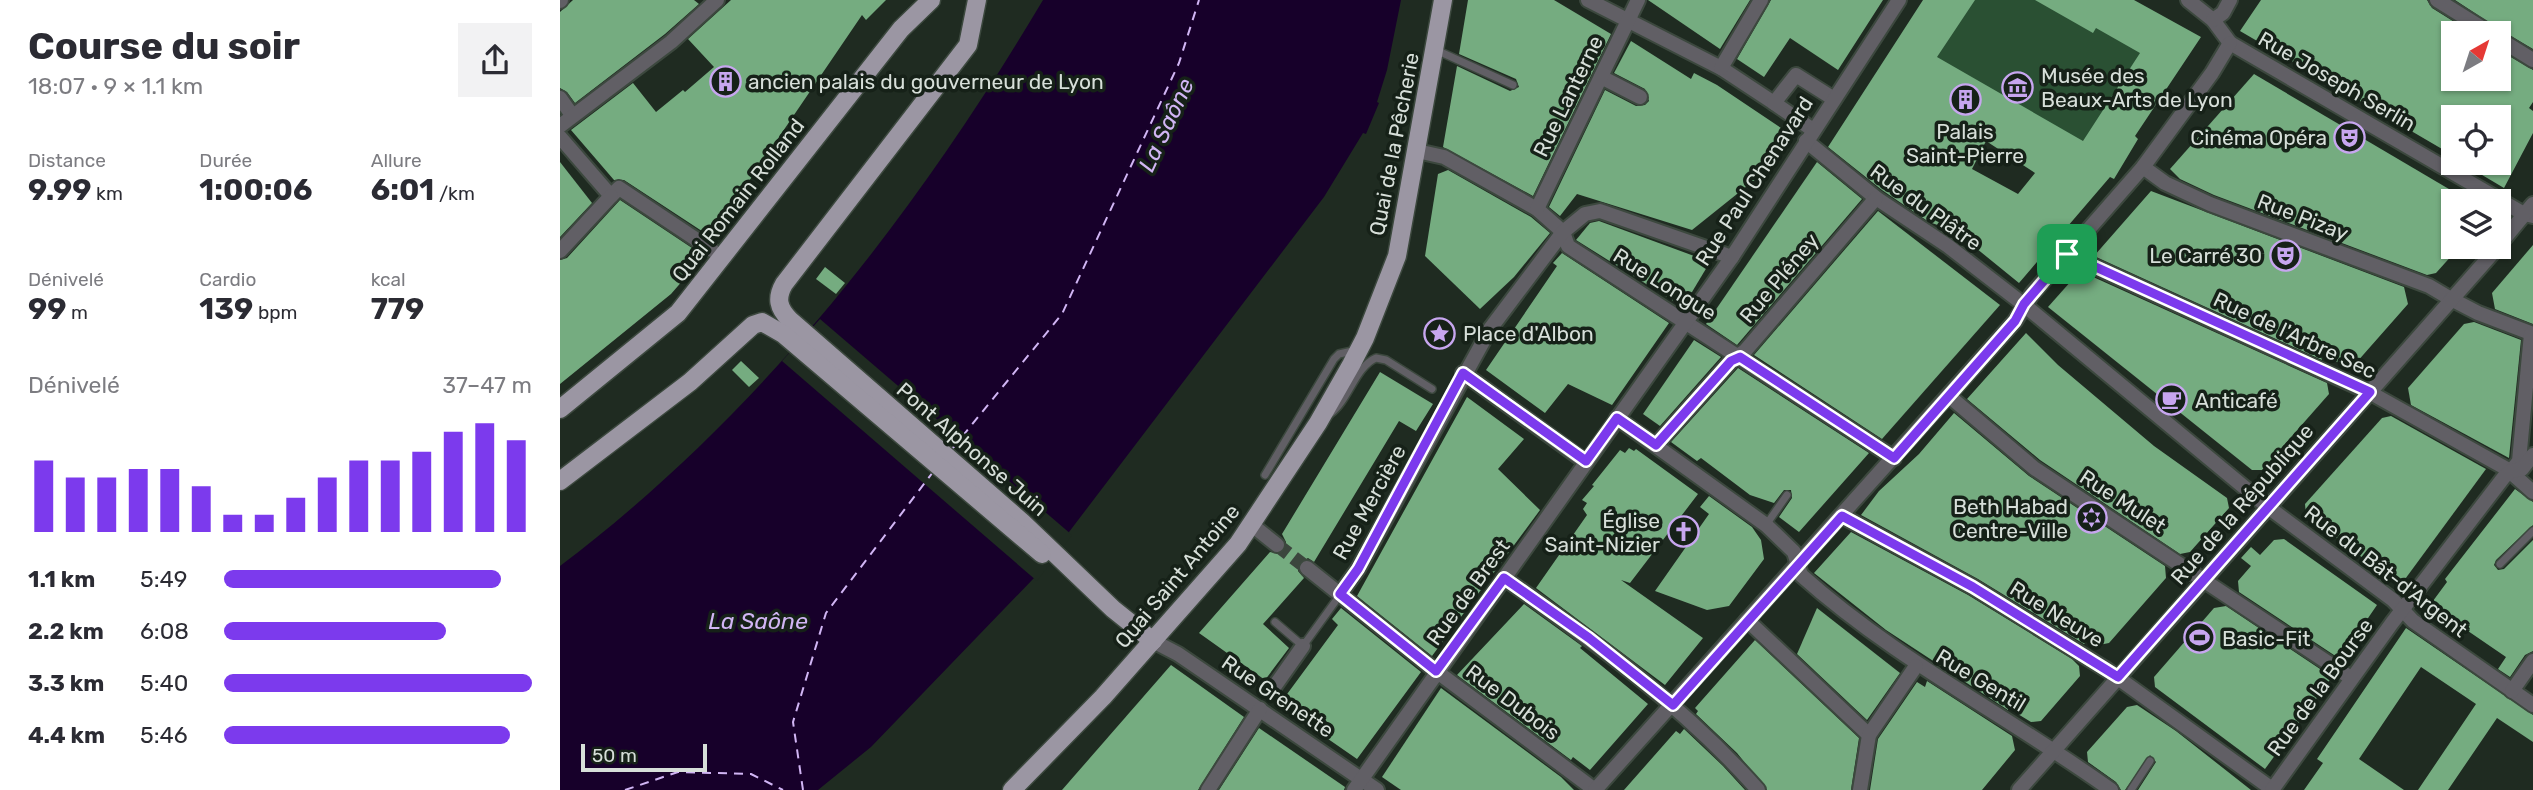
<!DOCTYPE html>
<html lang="fr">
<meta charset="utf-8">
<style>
:root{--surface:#fff;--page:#f2f2f3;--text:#2b2b33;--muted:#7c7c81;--accent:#7c3aed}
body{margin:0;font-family:Rubik,sans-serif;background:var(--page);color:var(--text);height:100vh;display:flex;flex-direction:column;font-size:26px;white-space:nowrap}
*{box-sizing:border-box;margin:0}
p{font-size:23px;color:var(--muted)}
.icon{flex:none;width:38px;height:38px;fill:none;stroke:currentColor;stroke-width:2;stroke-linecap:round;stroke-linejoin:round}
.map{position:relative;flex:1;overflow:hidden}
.sheet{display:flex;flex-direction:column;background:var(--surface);width:560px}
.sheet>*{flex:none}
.needle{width:46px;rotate:39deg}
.controls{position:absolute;left:1881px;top:21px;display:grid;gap:14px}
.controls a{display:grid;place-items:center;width:70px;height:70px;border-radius:0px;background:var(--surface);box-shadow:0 2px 5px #0004;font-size:35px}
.scale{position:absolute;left:21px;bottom:18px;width:126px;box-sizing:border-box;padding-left:7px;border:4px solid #d7dfd9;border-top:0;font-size:19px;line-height:24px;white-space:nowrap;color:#d7dfd9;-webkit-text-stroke:5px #162118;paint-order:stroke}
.pin{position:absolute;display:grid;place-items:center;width:60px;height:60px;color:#fff;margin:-30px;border-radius:14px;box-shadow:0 4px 10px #0006}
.round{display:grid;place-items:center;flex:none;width:74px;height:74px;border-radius:0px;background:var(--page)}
.head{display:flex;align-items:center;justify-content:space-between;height:119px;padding:0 28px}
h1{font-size:38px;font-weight:700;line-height:52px}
.figures{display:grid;grid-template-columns:repeat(3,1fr);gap:10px;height:119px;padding:7px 28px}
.figures div{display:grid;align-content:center}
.figures b{font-size:30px;font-weight:700}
.figures small{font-size:19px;font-weight:400}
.figures p{font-size:19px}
.chart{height:196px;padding:14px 28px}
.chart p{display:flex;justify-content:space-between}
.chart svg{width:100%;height:126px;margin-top:7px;stroke:var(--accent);stroke-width:6}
ul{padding:0 28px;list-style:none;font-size:23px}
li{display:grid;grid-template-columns:112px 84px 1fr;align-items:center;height:52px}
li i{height:18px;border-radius:9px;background:var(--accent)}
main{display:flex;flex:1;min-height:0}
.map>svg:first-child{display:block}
.green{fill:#2a5033}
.water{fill:#17002a}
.pier{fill:#1f2b21}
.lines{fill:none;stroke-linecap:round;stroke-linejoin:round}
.ferry{stroke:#d1b5f4;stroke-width:2;stroke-dasharray:9 7;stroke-linecap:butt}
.building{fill:#75ac80;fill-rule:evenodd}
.street-tunnel{stroke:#3b463d;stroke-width:14;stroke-dasharray:14 7;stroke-linecap:butt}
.lane-casing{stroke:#3c483e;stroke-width:10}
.street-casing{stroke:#3c483e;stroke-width:18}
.primary-casing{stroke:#3c483e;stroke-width:21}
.lane{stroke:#615f65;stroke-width:7}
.street{stroke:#615f65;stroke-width:14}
.primary{stroke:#9b96a3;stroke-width:18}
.route-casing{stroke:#fff;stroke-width:14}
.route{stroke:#7c3aed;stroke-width:9}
.labels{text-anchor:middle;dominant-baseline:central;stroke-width:7;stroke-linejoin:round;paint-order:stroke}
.poi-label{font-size:21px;fill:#d7dfd9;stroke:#162118;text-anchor:start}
.street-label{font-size:21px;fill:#d7dfd9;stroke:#162118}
.water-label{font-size:23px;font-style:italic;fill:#d1b5f4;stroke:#162118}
</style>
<main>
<section class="sheet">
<div class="head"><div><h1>Course du soir</h1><p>18:07 · 9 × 1.1 km</p></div><a class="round"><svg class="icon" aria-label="share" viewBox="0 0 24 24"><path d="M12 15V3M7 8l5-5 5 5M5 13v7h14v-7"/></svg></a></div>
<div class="figures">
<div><p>Distance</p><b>9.99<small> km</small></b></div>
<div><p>Durée</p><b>1:00:06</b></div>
<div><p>Allure</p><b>6:01<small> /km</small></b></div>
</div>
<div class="figures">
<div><p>Dénivelé</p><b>99<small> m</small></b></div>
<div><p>Cardio</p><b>139<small> bpm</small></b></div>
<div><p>kcal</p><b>779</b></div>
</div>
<div class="chart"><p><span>Dénivelé</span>37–47 m</p>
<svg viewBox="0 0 160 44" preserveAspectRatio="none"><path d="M5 44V19M15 44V25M25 44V25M35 44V22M45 44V22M55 44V28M65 44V38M75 44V38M85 44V32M95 44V25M105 44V19M115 44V19M125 44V16M135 44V9M145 44V6M155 44V12"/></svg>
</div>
<ul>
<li><b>1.1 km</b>5:49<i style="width:90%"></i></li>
<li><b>2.2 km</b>6:08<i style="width:72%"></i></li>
<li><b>3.3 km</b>5:40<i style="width:100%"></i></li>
<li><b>4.4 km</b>5:46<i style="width:93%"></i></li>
</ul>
</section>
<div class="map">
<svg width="1973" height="790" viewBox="0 0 1973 790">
<rect width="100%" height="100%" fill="#1f2b21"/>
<path class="green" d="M 1398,0 L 1521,0 L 1601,46 L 1527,160 L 1357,62 Z"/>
<path class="water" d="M 483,0 L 841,0 L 827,70 L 817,102 L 819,103 L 806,134 L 803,133 L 764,197 L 474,578 L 311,747 L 258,790 L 0,790 L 0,566 C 200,415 356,214 483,0 Z"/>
<path class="pier" d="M 260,319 L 512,535 L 477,581 L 222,361 Z"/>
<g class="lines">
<g class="ferry">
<path d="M 392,449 L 502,314 L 619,63 L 639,0"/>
<path d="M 65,790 L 118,772 L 191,774 L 223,790"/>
<path d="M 243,790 L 233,722 L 266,613 L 373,472"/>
</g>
</g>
<g class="building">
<path d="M 13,0 L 134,0 L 139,4 L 105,34 L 15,103 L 7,92 L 0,88 L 0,12 Z"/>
<path d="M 171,0 L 326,0 L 306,20 L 302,15 L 151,237 L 64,180 L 54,180 L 11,130 L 73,83 L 96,112 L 123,90 L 125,92 L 154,67 L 128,39 Z"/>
<path d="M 908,0 L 994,0 L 1051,34 L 973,196 L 883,147 L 897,66 L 950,91 L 959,87 L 956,79 L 899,54 Z"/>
<path d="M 1088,0 L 1190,0 L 1160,49 Z"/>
<path d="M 1211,0 L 1323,0 L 1278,70 L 1230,38 L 1204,77 L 1177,59 Z"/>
<path d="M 1363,0 L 1415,0 L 1377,57 L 1523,141 L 1580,53 L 1536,28 L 1533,33 L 1475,0 L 1574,0 L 1641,37 L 1575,136 L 1578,139 L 1554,179 L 1550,177 L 1459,283 L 1395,231 L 1369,222 L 1322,190 L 1268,147 ZM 1426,141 L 1475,173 L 1458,194 L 1412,169 Z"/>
<path d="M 1701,0 L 1867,0 L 1872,8 L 1912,33 L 1894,33 L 1894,79 L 1939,79 L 1939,50 L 1973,70 L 1973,102 L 1969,108 L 1973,111 L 1973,133 L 1944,188 L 1902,163 L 1939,163 L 1939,117 L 1894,117 L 1894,156 L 1680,31 Z"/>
<path d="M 1895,0 L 1973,0 L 1973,49 L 1939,29 Z"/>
<path d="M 1071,41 L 1131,79 L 1134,73 L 1157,85 L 1233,136 L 1207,170 L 1132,230 L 1017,194 L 1000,216 L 989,207 L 1045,90 L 1076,106 L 1085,105 L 1089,101 L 1085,89 L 1054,73 Z"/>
<path d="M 1694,74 L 1894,192 L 1894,253 L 1876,273 L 1867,275 L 1654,195 L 1620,179 L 1610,169 Z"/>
<path d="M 0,162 L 32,203 L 0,237 Z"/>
<path d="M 1257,162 L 1302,199 L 1177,345 L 1146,324 Z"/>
<path d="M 888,170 L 971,217 L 990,233 L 954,277 L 920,309 L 865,256 L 878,174 Z"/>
<path d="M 1591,191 L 1844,287 L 1848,304 L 1796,363 L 1786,366 L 1760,354 L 1762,360 L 1534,256 Z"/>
<path d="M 60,200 L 144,256 L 111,294 L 0,384 L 0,260 L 7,258 Z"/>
<path d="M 1318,211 L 1440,305 L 1322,439 L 1194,355 Z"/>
<path d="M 1039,221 L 1145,260 L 1147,267 L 1123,307 L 1016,240 L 1030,223 Z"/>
<path d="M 1973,245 L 1973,324 L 1935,309 L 1932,293 Z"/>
<path d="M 1002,253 L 1109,323 L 1052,405 L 1008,384 L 985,413 L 926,370 L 997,266 L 993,263 Z"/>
<path d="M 265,267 L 285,283 L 276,294 L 256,279 Z"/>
<path d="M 1520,271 L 1767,383 L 1769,394 L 1702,470 L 1692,470 L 1488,307 Z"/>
<path d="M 1914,322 L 1961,340 L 1949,458 L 1851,405 L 1848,388 L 1904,324 Z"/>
<path d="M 1466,333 L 1498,365 L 1594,446 L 1667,498 L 1669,508 L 1630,552 L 1620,554 L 1480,460 L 1407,399 Z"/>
<path d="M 1134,340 L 1161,357 L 1100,426 L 1083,414 Z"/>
<path d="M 181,361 L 199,378 L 189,387 L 172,370 Z"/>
<path d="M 1178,368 L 1309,453 L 1239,532 L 1219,517 L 1232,498 L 1231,490 L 1224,490 L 1214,503 L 1190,495 L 1141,458 L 1137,461 L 1111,442 Z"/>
<path d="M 820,372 L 873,404 L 856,431 L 839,421 L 754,562 L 748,558 L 739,563 L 738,571 L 744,578 L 703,624 L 729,648 L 705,680 L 639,633 L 710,552 L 720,554 L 725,550 L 726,542 L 722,534 Z"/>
<path d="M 907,397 L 964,439 L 938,469 L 980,510 L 872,656 L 797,596 Z"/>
<path d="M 1394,413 L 1469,476 L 1605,566 L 1606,578 L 1549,643 L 1539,645 L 1528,639 L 1524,644 L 1418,579 L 1301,515 L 1319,491 L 1359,454 Z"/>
<path d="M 1831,416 L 1926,469 L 1840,586 L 1746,515 L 1745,504 L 1822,418 Z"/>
<path d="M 1069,448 L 1074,451 L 1076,449 L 1138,494 L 1070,583 L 1061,580 L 1143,638 L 1105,685 L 976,588 L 1027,515 L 1023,509 L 1027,503 L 1022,500 L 1034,486 L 1032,485 L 1060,450 L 1065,453 Z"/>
<path d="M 1955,489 L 1973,502 L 1973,525 L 1936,560 L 1934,565 L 1938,570 L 1944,569 L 1973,540 L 1973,651 L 1965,655 L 1950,677 L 1938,669 L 1946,657 L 1870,605 L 1887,582 L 1885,579 Z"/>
<path d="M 1149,496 L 1192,527 L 1201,540 L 1204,559 L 1169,606 L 1147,610 L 1095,591 L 1149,514 L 1140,507 Z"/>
<path d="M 1291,532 L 1408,595 L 1512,659 L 1519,666 L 1520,676 L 1481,721 L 1471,722 L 1448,708 L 1448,710 L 1326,630 L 1254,573 Z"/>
<path d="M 1724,539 L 1817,605 L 1780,659 L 1679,592 L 1678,581 L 1691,566 L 1681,558 L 1691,547 L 1700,555 L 1714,540 Z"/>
<path d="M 964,604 L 1022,646 L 1020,648 L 1088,704 L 1030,770 L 1013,757 L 1011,760 L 897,675 Z"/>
<path d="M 1666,606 L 1772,677 L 1705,769 L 1595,687 L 1594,677 L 1654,608 Z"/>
<path d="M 781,608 L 861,672 L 797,759 L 719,705 L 778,625 L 772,619 Z"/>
<path d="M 1257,608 L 1340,673 L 1307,720 L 1237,654 Z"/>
<path d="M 1846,628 L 1973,715 L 1973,742 L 1937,718 L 1888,790 L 1858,790 L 1916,704 L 1861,667 L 1799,759 L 1844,790 L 1744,790 L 1763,763 L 1757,759 Z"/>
<path d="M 1195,640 L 1299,738 L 1291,790 L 1207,790 L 1177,753 L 1136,714 L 1138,711 L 1135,708 Z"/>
<path d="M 611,665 L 684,717 L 638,790 L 502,790 Z"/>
<path d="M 1367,681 L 1452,736 L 1455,750 L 1422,790 L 1310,790 L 1318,739 L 1357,682 L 1365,687 Z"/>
<path d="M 881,688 L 1001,777 L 1014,790 L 841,790 L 822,777 Z"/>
<path d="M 1577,705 L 1616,731 L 1691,790 L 1578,790 L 1596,762 L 1590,755 L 1565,790 L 1561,790 L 1556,782 L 1528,762 L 1527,752 L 1567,707 Z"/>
<path d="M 699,728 L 785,787 L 784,790 L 659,790 Z"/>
<path d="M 1124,729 L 1163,766 L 1185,790 L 1064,790 L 1116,731 L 1120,734 Z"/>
</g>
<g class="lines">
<path class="street-tunnel" d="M 717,545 L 747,568"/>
<defs>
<g id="lane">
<path d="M 876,50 L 953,85"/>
<path d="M 770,414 C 789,400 795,367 816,358 L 826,360 L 872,389"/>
<path d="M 705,475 L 774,359 L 779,354 L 797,350"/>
<path d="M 1206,525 L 1227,495"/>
<path d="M 1940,564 L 1973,531"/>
<path d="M 715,622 L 743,646 L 780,595"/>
<path d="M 1571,790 L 1590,761"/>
</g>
<g id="street">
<path d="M 1028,0 L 1161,68 L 1214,103"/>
<path d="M 1628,0 L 1653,20 L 1670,43 L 1964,214 L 1973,216"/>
<path d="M 1877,0 L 1930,33"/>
<path d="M 0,1 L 1,0"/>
<path d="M 1653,20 L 1663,13 L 1670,0"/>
<path d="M 1939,39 L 1973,60"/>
<path d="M 1161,68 L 1201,0"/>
<path d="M 1041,77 L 1080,97"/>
<path d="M 0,98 L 12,115"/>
<path d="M 0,126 L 111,42 L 157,0"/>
<path d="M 1253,130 L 1214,103 L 1236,75 L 1274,99"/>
<path d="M 0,137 L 51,196 L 59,188 L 152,250"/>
<path d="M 1246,141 L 1316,198 L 1388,246 L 1463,304 L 1708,507 L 1833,600 L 1853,621 L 1973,705"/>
<path d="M 857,151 L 884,157 L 977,209 L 1003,232 L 1008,246 L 1334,458"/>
<path d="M 1583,167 L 1605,183 L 1650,204 L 1869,286 L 1891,299"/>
<path d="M 977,209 L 1078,0"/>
<path d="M 1939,245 L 1973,204"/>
<path d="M 0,251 L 51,196"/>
<path d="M 1507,254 L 1809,392 L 1947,469 L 1973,492"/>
<path d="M 1891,299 L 1918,313 L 1973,334"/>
<path d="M 903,373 L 1026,462"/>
<path d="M 1389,396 L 1474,468 L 1791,678"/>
<path d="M 1057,418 L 1206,525 L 1234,552 L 1241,575 C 1336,660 1448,716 1551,790"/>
<path d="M 1096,445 L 1171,361 L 1185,351 L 1316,198"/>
<path d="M 1952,470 L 1959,461 L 1971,334"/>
<path d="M 1282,516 L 1413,587 L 1547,670 L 1712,789"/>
<path d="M 692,525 L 717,545"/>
<path d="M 747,568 L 876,671 L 1035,790"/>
<path d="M 944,578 C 1035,642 1124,706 1198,790"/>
<path d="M 780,594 L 798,569 L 930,329 L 1003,232 L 1025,214 L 1040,211 L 1172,257"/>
<path d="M 1187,620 L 1309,735"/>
<path d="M 593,641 L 618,654 L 817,790"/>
<path d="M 712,690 L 743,646"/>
<path d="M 1952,691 L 1973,661"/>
<path d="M 648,790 L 700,709"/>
<path d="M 794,790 L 1172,257 L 1339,0"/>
<path d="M 1035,790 L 1455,321 L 1472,294 L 1583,167 L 1652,73 L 1670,43"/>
<path d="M 1300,790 L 1309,735 L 1356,666"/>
<path d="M 1459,790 L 1938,247"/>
<path d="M 1712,790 L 1832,623 L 1944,477 L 1951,471 L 1962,469 L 1973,455"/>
</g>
<g id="primary">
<path d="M 417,0 L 408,45 L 224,284 C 216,298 218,308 230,320 L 462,522 L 553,609 L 593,641"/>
<path d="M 0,409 L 118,313 L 341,29 L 371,0"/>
<path d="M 0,481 L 130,382 L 193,325 L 202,322 L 223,334 L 482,554"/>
<path d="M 452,790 L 543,697 L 678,544 L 758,423 L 791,365 L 805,338 L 837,256 L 883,0"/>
</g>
</defs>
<use href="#lane" class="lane-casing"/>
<use href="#street" class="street-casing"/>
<use href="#primary" class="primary-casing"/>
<use href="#lane" class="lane"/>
<use href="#street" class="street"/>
<use href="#primary" class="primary"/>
</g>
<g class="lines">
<defs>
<path id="route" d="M 1507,254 L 1810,392 L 1558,677 L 1413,587 L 1282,516 L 1113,705 L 1029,638 L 944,578 L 876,671 L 780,594 L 798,569 L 903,373 L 1026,461 L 1057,418 L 1096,445 L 1171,361 L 1180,357 L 1334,458 L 1455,321 L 1464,304 Z"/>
</defs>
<use href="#route" class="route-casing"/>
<use href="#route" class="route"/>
</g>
<defs>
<symbol id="building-ring" viewBox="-11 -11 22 22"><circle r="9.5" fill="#162118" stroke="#c7a6ef" stroke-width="1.5"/><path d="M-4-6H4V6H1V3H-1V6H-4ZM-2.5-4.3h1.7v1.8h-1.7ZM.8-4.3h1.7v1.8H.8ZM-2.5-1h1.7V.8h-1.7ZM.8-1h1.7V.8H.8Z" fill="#c7a6ef"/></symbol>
<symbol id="museum-ring" viewBox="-11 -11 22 22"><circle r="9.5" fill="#162118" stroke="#c7a6ef" stroke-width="1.5"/><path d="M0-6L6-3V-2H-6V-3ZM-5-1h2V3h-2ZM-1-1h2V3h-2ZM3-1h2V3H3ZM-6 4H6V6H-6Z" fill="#c7a6ef"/></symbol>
<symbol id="theatre-ring" viewBox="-11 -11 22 22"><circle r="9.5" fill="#162118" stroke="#c7a6ef" stroke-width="1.5"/><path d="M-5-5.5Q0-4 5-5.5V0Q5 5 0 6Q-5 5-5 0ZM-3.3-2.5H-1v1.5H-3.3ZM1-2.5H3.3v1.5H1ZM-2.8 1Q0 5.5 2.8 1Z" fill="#c7a6ef"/></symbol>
<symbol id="sight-ring" viewBox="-11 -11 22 22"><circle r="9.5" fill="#162118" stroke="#c7a6ef" stroke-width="1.5"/><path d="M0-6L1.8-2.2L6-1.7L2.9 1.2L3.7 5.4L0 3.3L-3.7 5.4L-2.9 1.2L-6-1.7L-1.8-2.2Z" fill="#c7a6ef"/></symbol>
<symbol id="cafe-ring" viewBox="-11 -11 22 22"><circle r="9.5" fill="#162118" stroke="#c7a6ef" stroke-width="1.5"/><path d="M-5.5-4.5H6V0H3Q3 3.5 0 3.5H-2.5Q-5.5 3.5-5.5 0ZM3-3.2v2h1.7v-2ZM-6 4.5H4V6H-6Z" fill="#c7a6ef"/></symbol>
<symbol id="synagogue-ring" viewBox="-11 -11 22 22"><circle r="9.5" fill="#162118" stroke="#c7a6ef" stroke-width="1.5"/><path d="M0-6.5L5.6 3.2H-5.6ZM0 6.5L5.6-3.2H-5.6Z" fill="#c7a6ef"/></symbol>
<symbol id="church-ring" viewBox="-11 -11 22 22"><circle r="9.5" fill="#162118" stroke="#c7a6ef" stroke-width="1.5"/><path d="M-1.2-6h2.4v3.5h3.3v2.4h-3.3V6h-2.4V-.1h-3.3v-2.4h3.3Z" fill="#c7a6ef"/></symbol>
<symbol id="stadium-ring" viewBox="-11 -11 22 22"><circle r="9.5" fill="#162118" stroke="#c7a6ef" stroke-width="1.5"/><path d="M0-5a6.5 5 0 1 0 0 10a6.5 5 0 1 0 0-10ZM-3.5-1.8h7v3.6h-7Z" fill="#c7a6ef"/></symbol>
</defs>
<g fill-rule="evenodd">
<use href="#building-ring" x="148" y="64" width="35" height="35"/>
<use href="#museum-ring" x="1440" y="70" width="35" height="35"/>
<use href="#building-ring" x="1388" y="82" width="35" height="35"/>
<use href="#theatre-ring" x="1772" y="120" width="35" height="35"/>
<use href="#theatre-ring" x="1708" y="238" width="35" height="35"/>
<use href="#sight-ring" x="862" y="316" width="35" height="35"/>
<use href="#cafe-ring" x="1594" y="382" width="35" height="35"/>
<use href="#synagogue-ring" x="1514" y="500" width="35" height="35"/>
<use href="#church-ring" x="1106" y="514" width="35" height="35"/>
<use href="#stadium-ring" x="1622" y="620" width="35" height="35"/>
</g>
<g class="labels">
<g class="poi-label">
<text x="1481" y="75">Musée des<tspan x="1481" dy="24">Beaux-Arts de Lyon</tspan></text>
<text x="188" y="81">ancien palais du gouverneur de Lyon</text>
<text x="1405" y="131" text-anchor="middle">Palais<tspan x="1405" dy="24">Saint-Pierre</tspan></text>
<text x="1767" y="137" text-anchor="end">Cinéma Opéra</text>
<text x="1702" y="255" text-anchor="end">Le Carré 30</text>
<text x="903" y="333">Place d'Albon</text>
<text x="1635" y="400">Anticafé</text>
<text x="1508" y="506" text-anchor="end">Beth Habad<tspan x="1508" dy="24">Centre-Ville</tspan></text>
<text x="1100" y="520" text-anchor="end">Église<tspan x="1100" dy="24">Saint-Nizier</tspan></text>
<text x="1662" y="638">Basic-Fit</text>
</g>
<g class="street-label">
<text transform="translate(1777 81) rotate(30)">Rue Joseph Serlin</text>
<text transform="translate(1008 96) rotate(-64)">Rue Lanterne</text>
<text transform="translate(834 144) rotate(-79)">Quai de la Pêcherie</text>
<text transform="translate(1194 181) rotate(-57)">Rue Paul Chenavard</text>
<text transform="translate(178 200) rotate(-52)">Quai Romain Rolland</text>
<text transform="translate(1366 207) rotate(36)">Rue du Plâtre</text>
<text transform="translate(1743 217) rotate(21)">Rue Pizay</text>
<text transform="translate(1219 278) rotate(-50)">Rue Pléney</text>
<text transform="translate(1105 284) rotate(32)">Rue Longue</text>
<text transform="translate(1735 335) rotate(25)">Rue de l'Arbre Sec</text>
<text transform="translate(412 449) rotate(41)">Pont Alphonse Juin</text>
<text transform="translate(1563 501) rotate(33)">Rue Mulet</text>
<text transform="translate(809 502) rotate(-61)">Rue Mercière</text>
<text transform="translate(1682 504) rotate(-49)">Rue de la République</text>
<text transform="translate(1826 571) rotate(38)">Rue du Bât-d'Argent</text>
<text transform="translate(617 576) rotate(-50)">Quai Saint Antoine</text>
<text transform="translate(908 592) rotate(-54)">Rue de Brest</text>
<text transform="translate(1497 614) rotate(32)">Rue Neuve</text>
<text transform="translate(1421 680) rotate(31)">Rue Gentil</text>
<text transform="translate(1760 687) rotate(-54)">Rue de la Bourse</text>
<text transform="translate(718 696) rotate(34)">Rue Grenette</text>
<text transform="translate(953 702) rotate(37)">Rue Dubois</text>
</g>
<g class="water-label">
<text transform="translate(606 125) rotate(-65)">La Saône</text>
<text x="198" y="621">La Saône</text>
</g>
</g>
</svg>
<div class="controls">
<a><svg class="needle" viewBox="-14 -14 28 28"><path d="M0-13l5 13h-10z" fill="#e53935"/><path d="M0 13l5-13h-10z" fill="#7c7c81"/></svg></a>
<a><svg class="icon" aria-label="locate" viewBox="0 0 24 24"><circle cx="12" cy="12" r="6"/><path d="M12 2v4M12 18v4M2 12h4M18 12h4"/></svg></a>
<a><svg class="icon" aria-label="layers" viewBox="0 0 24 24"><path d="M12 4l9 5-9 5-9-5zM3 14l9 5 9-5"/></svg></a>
</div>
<div class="scale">50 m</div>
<div class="pin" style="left:1507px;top:254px;background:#1e9e55"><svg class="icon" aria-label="arrive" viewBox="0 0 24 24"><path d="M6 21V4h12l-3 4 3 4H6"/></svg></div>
</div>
</main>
